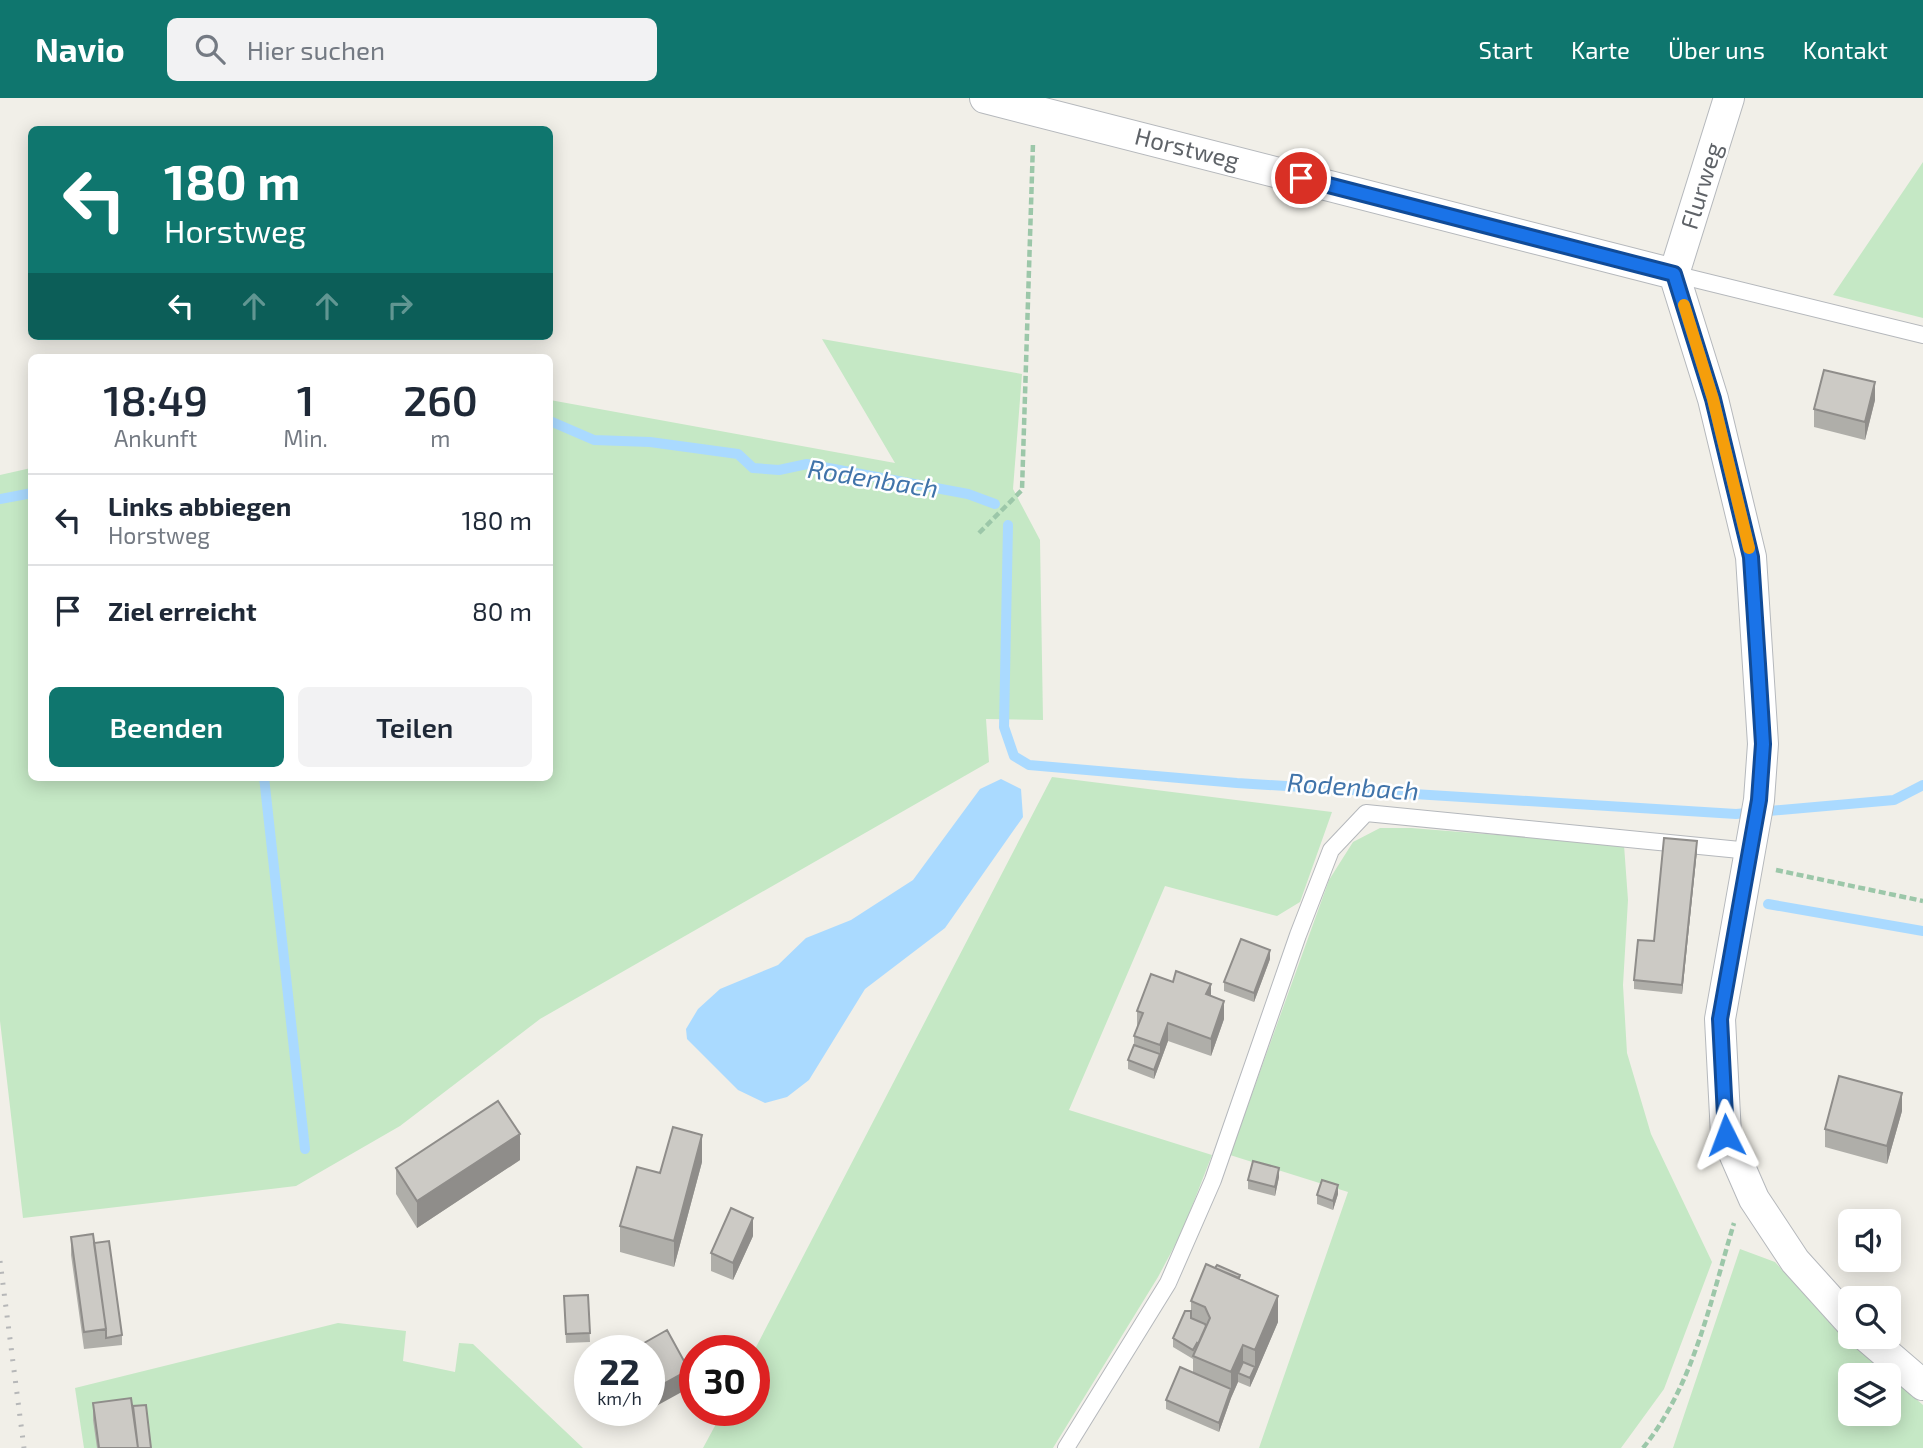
<!DOCTYPE html>
<html lang="de">
<head>
<meta charset="utf-8">
<style>
  :root { --surface:#fff; --page:#f2f2f3; --text:#1f2937; --muted:#747a83; --line:#e0e1e3; --accent:#0f766e }
  body { margin:0; font-family:"Exo 2",sans-serif; background:var(--page); color:var(--text); height:100vh; display:flex; flex-direction:column; font-size:26px; white-space:nowrap }
  * { box-sizing:border-box; margin:0 }
  p { font-size:23px; color:var(--muted) }
  .icon { flex:none; width:38px; height:38px; fill:none; stroke:currentColor; stroke-width:2; stroke-linecap:round; stroke-linejoin:round }
  .map { position:relative; flex:1; overflow:hidden }
  .sheet { position:absolute; left:28px; top:256px; width:525px; height:427px; display:flex; flex-direction:column; background:var(--surface); border-radius:10px; box-shadow:0 4px 18px #0003 }
  .sheet>* { flex:none }
  .hud { position:absolute; left:28px; top:28px; width:525px; height:214px; border-radius:10px; box-shadow:0 4px 18px #0003; background:#0f766e; color:#fff; overflow:hidden }
  .controls { position:absolute; left:1838px; top:1111px; display:grid; gap:14px }
  .controls a { display:grid; place-items:center; width:63px; height:63px; border-radius:10px; background:var(--surface); box-shadow:0 4px 18px #0003; font-size:35px }
  .speed { position:absolute; left:574px; top:1237px; display:flex; gap:14px; font-size:35px; font-weight:700; text-align:center }
  .speed>* { display:grid; place-content:center; width:91px; height:91px; border-radius:50%; background:var(--surface); box-shadow:0 4px 18px #0003; line-height:1 }
  .speed small { font-size:18px; font-weight:400 }
  .speed .limit { border:10px solid #d22; background:#fff; color:#111 }
  .pin { position:absolute; display:grid; place-items:center; width:60px; height:60px; color:#fff; margin:-30px; border:4px solid #fff; border-radius:50%; box-shadow:0 2px 7px #0007 }
  .me { position:absolute; width:77px; margin:-38px; rotate:357deg; stroke-linejoin:round; filter:drop-shadow(0 0 5px #0008) }
  .turn { display:flex; align-items:center; gap:24px; height:147px; padding:0 21px; font-size:32px }
  .turn .icon { width:91px; height:91px; stroke-width:2.5 }
  .turn b { display:block; font-size:49px; line-height:60px }
  .lanes { display:flex; align-items:center; height:66px; padding:0 21px; background:#0003; justify-content:center; gap:35px; direction:ltr }
  .lanes .off { opacity:.35 }
  .eta { display:flex; justify-content:space-evenly; align-items:center; height:119px; text-align:center }
  .eta b { font-size:42px; font-weight:600; line-height:49px }
  .cta { display:flex; gap:14px; margin-top:auto; padding:14px 21px }
  .cta a { flex:1; height:80px; border-radius:10px; background:var(--accent); color:#fff; font-size:28px; font-weight:600; line-height:80px; text-align:center }
  .cta a+a { background:var(--page); color:var(--text) }
  ul { padding:0; list-style:none }
  li { display:flex; align-items:center; gap:21px; height:91px; padding:0 21px; border-top:2px solid var(--line) }
  li div { flex:1 }
  li b { display:block; font-size:26px }
  li em { font-style:normal }
  header { display:flex; align-items:center; gap:42px; box-sizing:border-box; height:98px; padding:0 35px; background:var(--accent); color:#fff }
  header strong { font-size:33px }
  nav { display:flex; gap:38px; margin-inline-start:auto; font-size:24px }
  .search { width:490px; height:63px; background:var(--page); display:flex; align-items:center; gap:18px; box-sizing:border-box; padding:0 24px; border-radius:10px; color:var(--muted); font-size:26px }
  .map>svg:first-child { display:block }
  .green { fill:#c5e8c5; fill-rule:evenodd }
  .water { fill:#aadaff }
  .lines { fill:none; stroke-linecap:round; stroke-linejoin:round }
  .stream { stroke:#aadaff; stroke-width:10 }
  .service-casing { stroke:#b5b8bc; stroke-width:18 }
  .minor-casing { stroke:#b5b8bc; stroke-width:32 }
  .path { stroke:#9cc7a9; stroke-width:4.5; stroke-dasharray:7 3.5; stroke-linecap:butt }
  .service { stroke:#fff; stroke-width:16 }
  .minor { stroke:#fff; stroke-width:30 }
  .rail { stroke:#b6b7b8; stroke-width:5; stroke-dasharray:2 9; stroke-linecap:butt }
  .wall { fill:#afaea9 }
  .shaded-wall { fill:#8f8d8a }
  .building { fill:#cccac5; stroke:#8f8d8a; stroke-width:2 }
  .route-casing { stroke:#114b97; stroke-width:18 }
  .route { stroke:#1a73e8; stroke-width:12 }
  .slow { stroke:#f59e0b; stroke-width:12 }
  .labels { text-anchor:middle; stroke-width:5; stroke-linejoin:round; paint-order:stroke }
  .street-label { font-size:24px; fill:#5f6368; stroke:#fff }
  .water-label { font-size:26px; font-style:italic; fill:#4174aa; stroke:#fff }
</style>
</head>
<body>
<header>
<strong>Navio</strong>
<div class="search"><svg class="icon" aria-label="search" viewBox="0 0 24 24"><circle cx="10" cy="10" r="6"/><path d="M15 15l6 6"/></svg>Hier suchen</div>
<nav><a>Start</a><a>Karte</a><a>Über uns</a><a>Kontakt</a></nav>
</header>
<div class="map">
<svg width="1923" height="1350" viewBox="0 0 1923 1350">
  <rect width="100%" height="100%" fill="#f1efe8"/>
  <path class="green" d="M1923 64V220L1833 197Z
    M822 241 1022 276 1013 391 1040 442 1043 622 986 621 989 664 540 921 400 1028 296 1088 23 1120 0 923V377L31 370 32 679H550V302L895 365Z
    M1052 679 1332 714 1300 804 1277 818 1165 788 1069 1012 1212 1057 1182 1134 1158 1179 1053 1350H703L723 1313 754 1312V1253Z
    M1380 730H1411L1624 747 1628 802 1623 887 1627 955 1651 1036 1712 1164 1664 1291 1621 1350H1259L1348 1094 1230 1057 1329 782 1353 744Z
    M1740 1151 1775 1164 1837 1233 1923 1307V1350H1673ZM1850 1278H1888V1316H1850Z
    M338 1225 406 1233 403 1263 455 1274 459 1245 473 1246 583 1350H84L75 1290Z"/>
  <path class="water" d="M1001 681 1021 691 1023 719 945 830 865 891 809 982 787 999 765 1005 738 992 687 941 686 931 698 911 720 891 778 867 806 840 851 822 913 782 980 691Z"/>
  <g class="lines">
    <path class="stream" d="M550 323 594 342 650 344 738 356 753 370 779 372 807 366 968 396 995 406
      M0 401 32 395
      M1008 427 1004 629 1014 658 1029 667 1237 685 1736 716 1894 702 1923 687
      M264 679 305 1051
      M1768 806 1923 833"/>
    <g class="service-casing">
      <path id="service" d="M1674 176 1923 237
        M1066 1350 1168 1185 1213 1082 1298 837 1331 752 1366 715 1750 753"/>
    </g>
    <g class="minor-casing">
      <path id="minor" d="M985 0 1674 176
        M1674 176 1713 301 1751 459 1763 646 1759 702 1720 921 1726 1037 1754 1101 1795 1163 1850 1224
        M1674 176 1729 0
        M1867 1239 1923 1287"/>
    </g>
    <path class="path" d="M979 435 1022 392 1033 45
      M1776 772 1923 803
      M1643 1350C1694 1287 1711 1201 1734 1125"/>
    <use href="#service" class="service"/>
    <use href="#minor" class="minor"/>
    <path class="rail" d="M0 1163 24 1350"/>
  </g>
  <path class="wall" d="M1875 302 1865 342 1814 329V311Z
    M1697 752 1682 896 1634 891V882L1654 843Z
    M1270 861 1254 904 1224 893V884Z
    M1211 898 1224 921 1211 958 1168 943 1154 981 1128 971V962L1134 947V938L1137 931V913Z
    M1902 1013 1887 1066 1825 1049V1031Z
    M520 1062 417 1130 396 1096V1070Z
    M702 1064 674 1169 620 1154V1128L660 1075Z
    M1279 1079 1275 1098 1248 1091V1082Z
    M1338 1096 1333 1112 1317 1106V1097Z
    M753 1138 733 1182 711 1173V1155Z
    M71 1139 94 1145 122 1237V1247L84 1251 71 1157Z
    M1240 1181 1278 1224 1250 1289 1238 1284 1231 1300 1219 1334 1166 1311V1302L1193 1275V1261L1173 1249V1240L1191 1213V1203Z
    M588 1197 590 1244 566 1245 564 1198Z
    M93 1305 133 1308 151 1350H97L93 1322Z"/>
  <path class="shaded-wall" d="M1875 284V302L1865 342V324Z
    M1697 743V752L1682 896V887Z
    M1270 852V861L1254 904V895Z
    M1211 886V904L1206 896Z
    M1224 903V921L1211 958V941Z
    M1168 925V943L1154 981V972L1160 956V947Z
    M1902 995V1013L1887 1066V1048Z
    M520 1036V1062L417 1130V1103Z
    M702 1037V1064L674 1169V1143Z
    M1279 1070V1079L1275 1098V1089Z
    M1338 1087V1096L1333 1112V1103Z
    M753 1120V1138L733 1182V1165Z
    M1278 1198V1224L1255 1278V1252Z
    M1243 1247V1273L1238 1275V1284L1231 1300 1219 1334V1325L1231 1291V1274Z
    M1255 1269V1278L1250 1289V1280Z
    M689 1272V1290L649 1312V1294Z"/>
  <path class="building" d="M1824 272 1875 284 1865 324 1814 311Z
    M1664 740 1697 743 1682 887 1634 882 1638 842 1654 843Z
    M1241 841 1270 852 1254 895 1224 884Z
    M1176 873 1211 886 1206 896 1224 903 1211 941 1168 925 1160 947 1134 938 1143 915 1137 913 1151 876 1173 884Z
    M1134 947 1160 956 1154 972 1128 962Z
    M1839 978 1902 995 1887 1048 1825 1031Z
    M498 1003 520 1036 417 1103 396 1070Z
    M673 1029 702 1037 674 1143 620 1128 637 1069 660 1075Z
    M1253 1063 1279 1070 1275 1089 1248 1082Z
    M1322 1082 1338 1087 1333 1103 1317 1097Z
    M731 1110 753 1120 733 1165 711 1155Z
    M93 1136 106 1231 84 1234 71 1139Z
    M109 1143 122 1237 106 1240V1231L94 1145Z
    M1206 1166 1278 1198 1255 1252 1243 1247 1231 1274 1193 1258 1210 1220 1205 1209 1191 1203Z
    M1217 1167 1240 1177 1239 1180 1215 1170Z
    M588 1197 590 1235 566 1236 564 1198Z
    M1185 1213H1191V1220L1205 1226 1206 1228 1198 1246 1197 1245 1193 1252 1173 1240Z
    M667 1232 689 1272 649 1294V1253H630Z
    M1243 1264 1255 1269 1250 1280 1238 1275Z
    M1180 1269 1231 1291 1219 1325 1166 1302Z
    M131 1300 138 1350H99L93 1305Z
    M146 1307 151 1350H138L133 1308Z"/>
  <g class="lines">
    <g class="route-casing">
      <path id="route" d="M1301 80 1674 176 1713 301 1751 459 1758 566 1763 646 1759 702 1720 921 1726 1037"/>
    </g>
    <use href="#route" class="route"/>
    <path class="slow" d="M1684 207 1713 301 1749 450"/>
  </g>
  <g class="labels">
    <g class="street-label">
      <text transform="translate(1187 51) rotate(14)" y="8">Horstweg</text>
      <text transform="translate(1702 88) rotate(-73)" y="8">Flurweg</text>
    </g>
    <g class="water-label">
      <text transform="translate(873 381) rotate(9)" y="9">Rodenbach</text>
      <text transform="translate(1353 689) rotate(4)" y="9">Rodenbach</text>
    </g>
  </g>
</svg>
<div class="controls">
<a><svg class="icon" aria-label="sound" viewBox="0 0 24 24"><path d="M4 9h4l5-4v14l-5-4H4zM17 9q2 3 0 6"/></svg></a>
<a><svg class="icon" aria-label="search" viewBox="0 0 24 24"><circle cx="10" cy="10" r="6"/><path d="M15 15l6 6"/></svg></a>
<a><svg class="icon" aria-label="layers" viewBox="0 0 24 24"><path d="M12 4l9 5-9 5-9-5zM3 14l9 5 9-5"/></svg></a>
</div>
<div class="speed"><div>22<small>km/h</small></div><div class="limit">30</div></div>
<div class="pin" style="left:1301px;top:80px;background:#d93025"><svg class="icon" aria-label="arrive" viewBox="0 0 24 24"><path d="M6 21V4h12l-3 4 3 4H6"/></svg></div>
<svg class="me" style="left:1726px;top:1037px" viewBox="-20 -20 40 40"><path d="M0-17L14 15 0 8-14 15z" fill="#1a73e8" stroke="#fff" stroke-width="4"/></svg>
<div class="hud">
<div class="turn"><svg class="icon" aria-label="left" viewBox="0 0 24 24"><path d="M17 20v-9H6M10 6l-5 5 5 5"/></svg><div><b>180 m</b>Horstweg</div></div>
<div class="lanes"><svg class="icon" aria-label="left" viewBox="0 0 24 24"><path d="M17 20v-9H6M10 6l-5 5 5 5"/></svg><svg class="icon off" aria-label="ahead" viewBox="0 0 24 24"><path d="M12 20V5M6 11l6-6 6 6"/></svg><svg class="icon off" aria-label="ahead" viewBox="0 0 24 24"><path d="M12 20V5M6 11l6-6 6 6"/></svg><svg class="icon off" aria-label="right" viewBox="0 0 24 24"><path d="M7 20v-9h11M14 6l5 5-5 5"/></svg></div>
</div>
<section class="sheet">
<div class="eta">
<div><b>18:49</b><p>Ankunft</p></div>
<div><b>1</b><p>Min.</p></div>
<div><b>260</b><p>m</p></div>
</div>
<ul>
<li><svg class="icon" aria-label="left" viewBox="0 0 24 24"><path d="M17 20v-9H6M10 6l-5 5 5 5"/></svg><div><b>Links abbiegen</b><p>Horstweg</p></div><em>180 m</em></li>
<li><svg class="icon" aria-label="arrive" viewBox="0 0 24 24"><path d="M6 21V4h12l-3 4 3 4H6"/></svg><div><b>Ziel erreicht</b></div><em>80 m</em></li>
</ul>
<div class="cta"><a>Beenden</a><a>Teilen</a></div>
</section>
</div>
</body>
</html>
